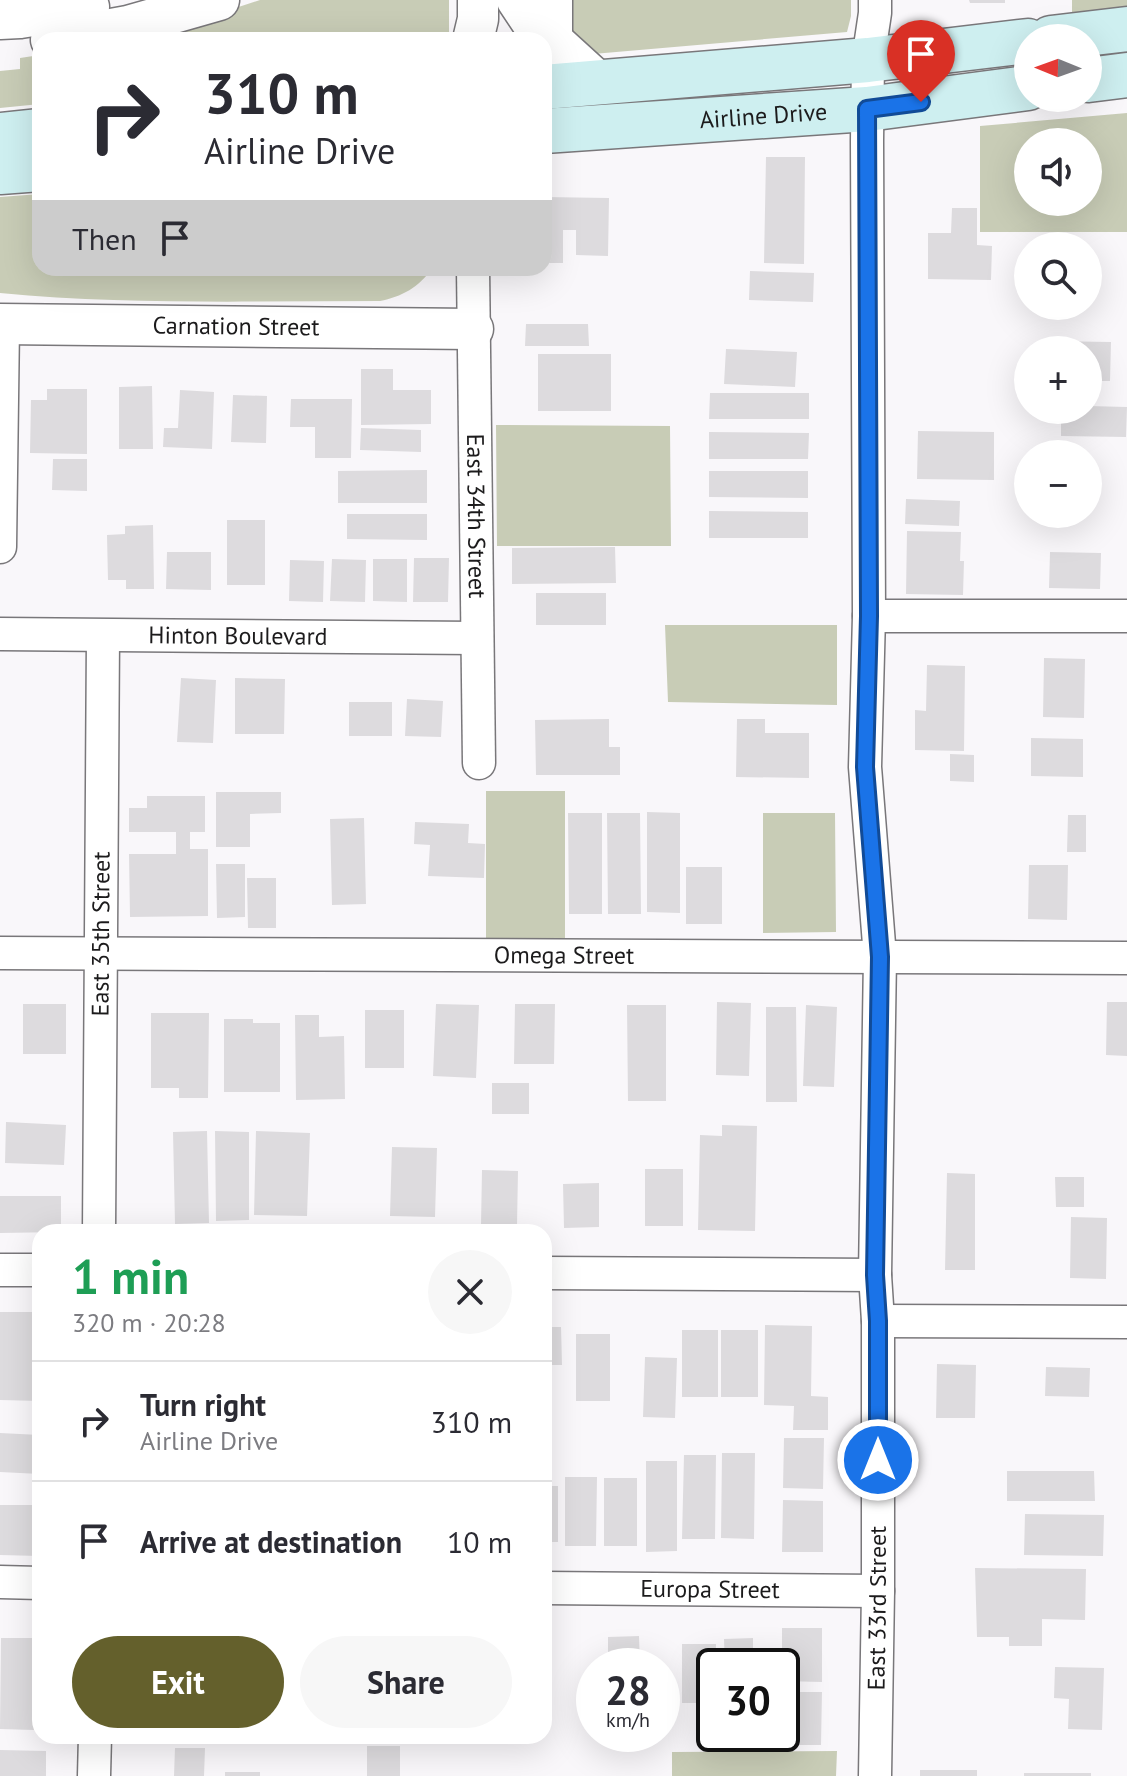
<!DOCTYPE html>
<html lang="en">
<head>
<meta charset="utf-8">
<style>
  :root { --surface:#fff; --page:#f7f7f7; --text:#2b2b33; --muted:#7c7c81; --line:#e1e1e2; --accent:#64602c }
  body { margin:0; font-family:"PT Sans",sans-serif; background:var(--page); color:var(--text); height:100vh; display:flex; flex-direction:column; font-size:30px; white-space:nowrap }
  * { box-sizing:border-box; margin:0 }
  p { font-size:26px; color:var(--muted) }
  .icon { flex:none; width:44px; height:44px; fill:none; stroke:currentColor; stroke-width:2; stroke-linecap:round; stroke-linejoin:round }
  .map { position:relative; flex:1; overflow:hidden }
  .side { position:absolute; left:32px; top:1224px; width:520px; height:520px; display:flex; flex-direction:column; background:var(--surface); border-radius:24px; box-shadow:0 8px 32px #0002 }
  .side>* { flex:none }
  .top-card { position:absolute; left:32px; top:32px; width:520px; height:244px; border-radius:24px; box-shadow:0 8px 32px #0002; background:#fff; color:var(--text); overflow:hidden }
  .needle { width:52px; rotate:271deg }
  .buttons { position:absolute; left:1014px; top:24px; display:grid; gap:16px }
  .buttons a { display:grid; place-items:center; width:88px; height:88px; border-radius:50%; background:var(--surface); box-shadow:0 8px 32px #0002; font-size:40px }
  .speed { position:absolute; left:576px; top:1648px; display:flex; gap:16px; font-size:40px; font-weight:700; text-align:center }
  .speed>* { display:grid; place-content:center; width:104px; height:104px; border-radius:50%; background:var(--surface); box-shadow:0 8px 32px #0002; line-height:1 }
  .speed small { font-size:20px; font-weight:400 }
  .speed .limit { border:4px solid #111; border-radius:12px; background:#fff; color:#111 }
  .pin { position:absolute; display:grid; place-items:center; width:68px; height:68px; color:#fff; margin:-82px -34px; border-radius:50% 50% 50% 0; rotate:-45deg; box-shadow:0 0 8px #0007 }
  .pin .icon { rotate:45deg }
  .me { position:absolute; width:88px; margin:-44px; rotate:0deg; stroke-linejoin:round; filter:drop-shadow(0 0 6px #0008) }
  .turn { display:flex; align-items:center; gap:28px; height:168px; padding:0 40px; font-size:36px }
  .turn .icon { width:104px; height:104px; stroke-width:2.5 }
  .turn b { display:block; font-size:56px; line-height:68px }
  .then { display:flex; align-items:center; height:76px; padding:0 40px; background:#0003; gap:16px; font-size:30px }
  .round { display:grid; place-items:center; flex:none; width:84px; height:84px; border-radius:42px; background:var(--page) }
  .headline { display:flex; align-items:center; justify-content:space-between; height:136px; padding:0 40px }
  h1 { font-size:48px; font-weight:800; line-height:60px; color:#1e9e55 }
  .action { display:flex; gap:16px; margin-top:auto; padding:16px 40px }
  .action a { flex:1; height:92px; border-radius:48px; background:var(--accent); color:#fff; font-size:32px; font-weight:800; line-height:92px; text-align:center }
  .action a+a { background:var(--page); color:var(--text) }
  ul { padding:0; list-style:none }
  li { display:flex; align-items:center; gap:24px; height:120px; padding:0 40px; border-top:2px solid var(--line) }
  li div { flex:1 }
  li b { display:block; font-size:30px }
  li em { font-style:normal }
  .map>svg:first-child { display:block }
  .green { fill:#c8ccb6; fill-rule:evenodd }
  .building { fill:#dddbde }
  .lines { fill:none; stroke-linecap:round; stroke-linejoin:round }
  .minor-casing { stroke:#79777a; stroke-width:35 }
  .tertiary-casing { stroke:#79777a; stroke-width:43 }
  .secondary-casing { stroke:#79777a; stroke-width:47 }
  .minor { stroke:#fff; stroke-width:32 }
  .tertiary { stroke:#fff; stroke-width:40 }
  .secondary { stroke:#ceeff0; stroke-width:44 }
  .route-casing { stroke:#114b97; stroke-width:20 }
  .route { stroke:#1a73e8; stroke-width:14 }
  .labels { text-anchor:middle; stroke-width:7; stroke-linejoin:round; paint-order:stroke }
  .street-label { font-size:24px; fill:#1c1b1c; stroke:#fff }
</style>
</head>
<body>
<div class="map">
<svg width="1127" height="1776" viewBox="0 0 1127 1776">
  <rect width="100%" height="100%" fill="#f9f7fa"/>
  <path class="green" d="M260 0H449V33L451 40H124L187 24Z
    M566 0H851V16L847 32 593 54 571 33Z
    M1072 0H1127V9L1072 14Z
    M40 55V104L0 108V71L20 69V58Z
    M1127 113V232H980V126ZM1088 142V202H1028V142Z
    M40 194V268H432C420 287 401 297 380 301 253 301 126 305 0 293V197Z
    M496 425 670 426 671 546H497Z
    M665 625H837V705L668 702Z
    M486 791H565V938L486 939Z
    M763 813H835L836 932 763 933Z
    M837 1751 836 1776H672V1752Z"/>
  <path class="building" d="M969 0H1005V3H970Z
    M766 157H805L804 264 764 263Z
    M544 197 609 198 608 256 576 255V230H563V263H544Z
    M952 208H977V245L992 246 991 280 928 279V233H951Z
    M750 271 814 273 813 302 749 300Z
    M526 324H588L589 346H525Z
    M1048 341 1111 342 1110 381H1088V350H1048Z
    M726 349 797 352 795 387 724 384Z
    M538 354H611V411H538Z
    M361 369H393V390H431V424L361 425Z
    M152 386 153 449H119V387Z
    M47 389H87V454L30 453 31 400H47Z
    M180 390 214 392 212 449 163 447 164 428H178Z
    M710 393H809V419H709Z
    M233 395 267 396 266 443 231 442Z
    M291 399H352L351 458H315V427H290Z
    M1088 406 1127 407 1126 437 1061 436V410H1088Z
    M361 428 421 430V452L360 450Z
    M918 431 994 432V480L917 479Z
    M709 432 809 433 808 459H709Z
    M53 459H87V491L52 490Z
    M427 470V503H338V471Z
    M709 471H808V498L709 497Z
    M906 499 960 501 959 526 905 524Z
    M709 511 808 512V538H709Z
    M347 514H427V540L347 539Z
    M227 520H265V585H227Z
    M153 525 154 589H126V580H108L107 535 125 534V526Z
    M907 531 961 532 960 561H964L963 595 906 594Z
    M615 547 616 583 512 584V548Z
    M167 552H211V590L166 589Z
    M1050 552 1101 553 1100 589 1049 588Z
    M414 558H449L448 602H413Z
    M332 559 366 560 365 602 330 601Z
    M373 559H407V602L373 601Z
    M290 560 324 561 323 602 289 601Z
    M536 593H606V625H536Z
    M1044 658 1085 659 1084 718 1043 717Z
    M927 665 965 666 964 751 915 750V710L926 711Z
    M181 678 216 680 213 743 177 742Z
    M235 678 285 679 284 734H235Z
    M407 699 443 701 441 737 405 736Z
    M349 702H392V736H349Z
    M609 719V747H620V775H536L535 720Z
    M737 719H765V733H809V778L736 777Z
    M1031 738 1083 739V777L1031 776Z
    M950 754 974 755V782L950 781Z
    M216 792H281V813L250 814V847H216Z
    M147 796H205V832H190V849H208V916L130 917 129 854H176V832H129V808H147Z
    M647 812 680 813V913L647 912Z
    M568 813H602V914H569Z
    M607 813H640L641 914H608Z
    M1068 815H1086V852H1067Z
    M364 818 366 904 332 905 330 819Z
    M415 822 469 824 468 843 485 844 484 878 428 876 430 845 414 844Z
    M216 864H245V917L217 918Z
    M1029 865H1068L1067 920 1028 919Z
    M686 867H722V924H686Z
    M247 878H276V928H248Z
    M717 1002 751 1003 749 1076 716 1075Z
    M1107 1002H1127V1056L1106 1055Z
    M23 1004H66V1054H23Z
    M436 1004 479 1005 476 1078 433 1076Z
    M515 1004H555L554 1064H514Z
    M627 1005H666V1101H628Z
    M806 1005 837 1007 834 1087 803 1086Z
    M766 1007H796L797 1102H766Z
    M365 1010H404V1068H365Z
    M151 1013H209L208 1098H179V1088H151Z
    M295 1015H319V1037L344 1036 345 1099 296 1100Z
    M224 1019H253V1023H280V1092H224Z
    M492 1083H529V1114H492Z
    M6 1122 66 1125 64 1165 5 1163Z
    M722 1125 757 1126 755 1231 698 1230 700 1135 722 1136Z
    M207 1131 209 1223 175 1224 173 1132Z
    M215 1131 249 1132V1220L216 1221Z
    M256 1131 310 1133 307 1216 254 1215Z
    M392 1147 437 1148 435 1217 390 1216Z
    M645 1169H683V1226H645Z
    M482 1170 518 1171 517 1225H481Z
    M947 1173 975 1174V1270H945Z
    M1055 1177H1084V1207H1056Z
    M599 1183V1227L564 1228 563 1184Z
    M0 1196H61V1232L0 1233Z
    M1071 1217 1107 1218 1106 1279 1070 1278Z
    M0 1312H40V1401L0 1400Z
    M765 1325 812 1326 811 1396 828 1397V1430H793L794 1406 764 1405Z
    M544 1327H561L562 1365H544Z
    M682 1330H718V1397H682Z
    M721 1330H758V1397H721Z
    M576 1334H610V1401H576Z
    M645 1357 677 1358 675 1418 643 1417Z
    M937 1364 976 1365 975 1418H936Z
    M1046 1367 1090 1368 1089 1397 1045 1396Z
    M0 1433 40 1435V1474L0 1472Z
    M784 1438H824L823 1489 783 1488Z
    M722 1453H755L754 1539 721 1538Z
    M684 1455H716L715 1539H682Z
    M646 1461H677V1551L646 1552Z
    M1007 1471H1094L1095 1501H1007Z
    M565 1477H597L596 1546H565Z
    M604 1478H637V1546H604Z
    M544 1486H558V1542H544Z
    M783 1500 823 1501V1552H782Z
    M0 1505H40V1556L0 1555Z
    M1025 1514 1104 1515 1103 1556 1024 1555Z
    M975 1568 1086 1569 1085 1620 1042 1619V1646H1009V1637H977Z
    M782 1628H822V1682L782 1681Z
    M639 1636 640 1666H608V1637Z
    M1 1638H34V1730L0 1729Z
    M753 1638V1666H725L724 1639Z
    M682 1644H716L714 1703H682Z
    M1055 1667 1104 1668 1102 1730 1068 1729 1069 1699 1054 1698Z
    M782 1692H822L821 1745H778V1734H782Z
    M136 1736H193V1739L136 1740Z
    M367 1746H400V1776H367Z
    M175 1748H205L204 1776H174Z
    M0 1750 46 1751V1776H0Z
    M920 1770H977V1776H920Z
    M225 1772H260V1776H225Z
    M1024 1773H1091V1776H1024Z"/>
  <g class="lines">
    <g class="minor-casing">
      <g id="minor">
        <path d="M556 0V42"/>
        <path id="s1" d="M473 268 479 763"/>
        <path d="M0 547 3 325"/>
        <path d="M869 616H1127"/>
        <path id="s2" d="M0 634 477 638"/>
        <path id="s3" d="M0 953 1127 958"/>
        <path id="s4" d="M99 1232 103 636"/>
        <path d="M0 1270H40"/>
        <path d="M544 1273 875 1275"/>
        <path d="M878 1321 1127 1322"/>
        <path d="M0 1582 40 1583"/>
        <path id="s5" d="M544 1588 878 1591"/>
        <path d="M94 1776 95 1736"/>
        <path id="s6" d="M875 1776 878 1591V1321L875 1275 880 957 865 767 869 616 867 141 868 60 875 13V0"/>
      </g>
    </g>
    <g class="tertiary-casing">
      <g id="tertiary">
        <path d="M517 0 531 21 598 82"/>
        <path d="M0 19 20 18 89 7"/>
        <path d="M51 40 128 26 219 0"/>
        <path d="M473 40 478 19V0"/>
        <path id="s7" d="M0 324 473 329"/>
      </g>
    </g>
    <g class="secondary-casing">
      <g id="secondary">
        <path d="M1051 38 1127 29"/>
        <path d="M1088 80 1127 75"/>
        <path d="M544 87 868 60 1028 41"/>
        <path id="s8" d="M544 131 867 109 1028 88"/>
        <path d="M0 135 40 131"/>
        <path d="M0 172 40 169"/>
      </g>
    </g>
    <use href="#minor" class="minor"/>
    <use href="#tertiary" class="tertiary"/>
    <use href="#secondary" class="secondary"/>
  </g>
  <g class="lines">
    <g class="route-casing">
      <path id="route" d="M878 1460V1321L875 1275 880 957 865 767 869 616 867 109 921 102"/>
    </g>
    <use href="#route" class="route"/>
  </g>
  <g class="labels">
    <g class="street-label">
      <text dy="8" stroke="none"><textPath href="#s8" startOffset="220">Airline Drive</textPath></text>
      <text dy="8" stroke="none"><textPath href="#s7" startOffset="236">Carnation Street</textPath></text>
      <text dy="8" stroke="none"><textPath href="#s1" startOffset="248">East 34th Street</textPath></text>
      <text dy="8" stroke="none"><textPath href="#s2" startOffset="238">Hinton Boulevard</textPath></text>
      <text dy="8" stroke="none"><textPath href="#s4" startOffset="298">East 35th Street</textPath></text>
      <text dy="8" stroke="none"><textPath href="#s3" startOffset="564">Omega Street</textPath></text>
      <text dy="8" stroke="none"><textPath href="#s5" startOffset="166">Europa Street</textPath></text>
      <text dy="8" stroke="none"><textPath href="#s6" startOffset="168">East 33rd Street</textPath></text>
    </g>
  </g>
</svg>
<div class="buttons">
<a><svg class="needle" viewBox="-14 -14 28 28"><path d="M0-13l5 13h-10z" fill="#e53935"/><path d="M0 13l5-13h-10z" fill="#7c7c81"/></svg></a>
<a><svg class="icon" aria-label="sound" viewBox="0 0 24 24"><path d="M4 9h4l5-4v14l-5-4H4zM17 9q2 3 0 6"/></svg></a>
<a><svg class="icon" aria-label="search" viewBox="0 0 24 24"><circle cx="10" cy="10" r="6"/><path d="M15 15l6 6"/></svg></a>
<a>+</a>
<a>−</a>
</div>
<div class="speed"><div>28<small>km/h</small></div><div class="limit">30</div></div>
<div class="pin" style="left:921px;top:102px;background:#d93025"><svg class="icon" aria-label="arrive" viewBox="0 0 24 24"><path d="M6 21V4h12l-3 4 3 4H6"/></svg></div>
<svg class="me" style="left:878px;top:1460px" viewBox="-20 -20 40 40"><circle r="17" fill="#1a73e8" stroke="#fff" stroke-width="3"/><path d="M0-11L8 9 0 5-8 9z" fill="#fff"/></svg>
<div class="top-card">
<div class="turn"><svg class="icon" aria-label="right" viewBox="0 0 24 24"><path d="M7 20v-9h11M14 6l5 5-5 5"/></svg><div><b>310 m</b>Airline Drive</div></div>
<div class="then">Then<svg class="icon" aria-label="arrive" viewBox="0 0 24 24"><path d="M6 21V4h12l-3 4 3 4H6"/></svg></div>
</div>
<section class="side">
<div class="headline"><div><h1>1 min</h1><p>320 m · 20:28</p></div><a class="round"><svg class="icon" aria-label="close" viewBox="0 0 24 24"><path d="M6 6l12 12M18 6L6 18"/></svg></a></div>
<ul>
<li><svg class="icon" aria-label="right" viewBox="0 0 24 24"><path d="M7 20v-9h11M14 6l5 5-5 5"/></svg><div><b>Turn right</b><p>Airline Drive</p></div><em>310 m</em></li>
<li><svg class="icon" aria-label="arrive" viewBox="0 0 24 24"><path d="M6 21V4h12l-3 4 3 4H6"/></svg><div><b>Arrive at destination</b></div><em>10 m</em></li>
</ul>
<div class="action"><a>Exit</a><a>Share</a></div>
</section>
</div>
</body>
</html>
